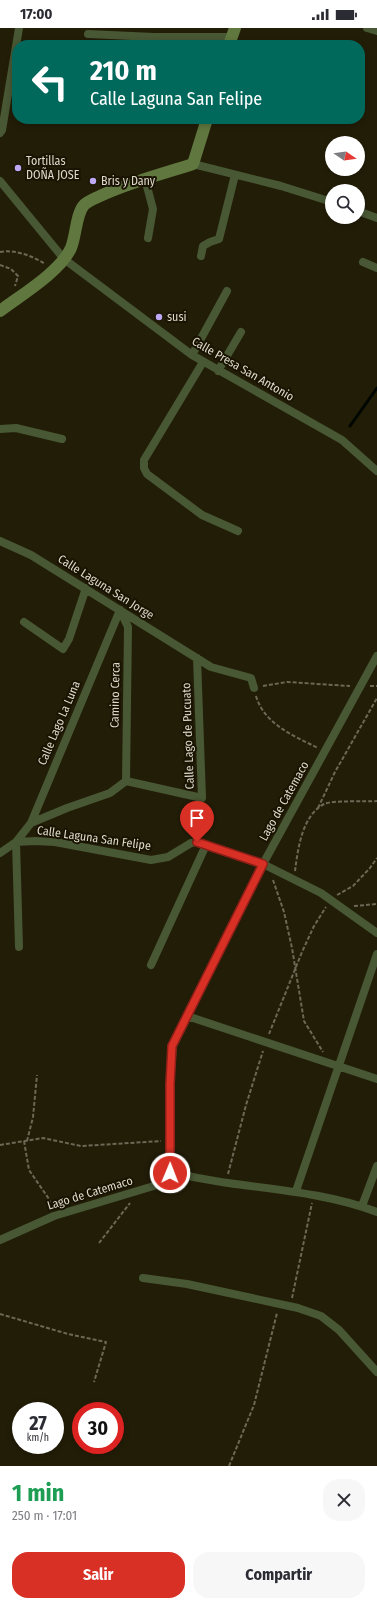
<!DOCTYPE html>
<html lang="es">
<head>
<meta charset="utf-8">
<style>
  :root { --surface:#fff; --page:#f7f7f7; --text:#2b2b33; --muted:#7c7c81; --accent:#d93025 }
  body { margin:0; font-family:"Fira Sans Condensed",sans-serif; background:var(--page); color:var(--text); height:100vh; display:flex; flex-direction:column; font-size:15px; white-space:nowrap }
  * { box-sizing:border-box; margin:0 }
  p { font-size:13px; color:var(--muted) }
  .icon { flex:none; width:22px; height:22px; fill:none; stroke:currentColor; stroke-width:2; stroke-linecap:round; stroke-linejoin:round }
  .map { position:relative; height:1438px; overflow:hidden }
  .details { display:flex; flex-direction:column; background:var(--surface); flex:1 }
  .details>* { flex:none }
  .banner { position:absolute; left:12px; top:12px; width:353px; height:84px; border-radius:16px; box-shadow:0 2px 6px #0003; background:#00695c; color:#fff; overflow:hidden }
  .needle { width:26px; rotate:103deg }
  .fabs { position:absolute; left:325px; top:108px; display:grid; gap:8px }
  .fabs a { display:grid; place-items:center; width:40px; height:40px; border-radius:50%; background:var(--surface); box-shadow:0 2px 6px #0003; font-size:20px }
  .speed { position:absolute; left:12px; top:1374px; display:flex; gap:8px; font-size:20px; font-weight:700; text-align:center }
  .speed>* { display:grid; place-content:center; width:52px; height:52px; border-radius:50%; background:var(--surface); box-shadow:0 2px 6px #0003; line-height:1 }
  .speed small { font-size:10px; font-weight:400 }
  .speed .limit { border:6px solid #d22; background:#fff; color:#111 }
  .pin { position:absolute; display:grid; place-items:center; width:34px; height:34px; color:#fff; margin:-41px -17px; border-radius:50% 50% 50% 0; rotate:-45deg; box-shadow:0 0 4px #0007 }
  .pin .icon { rotate:45deg }
  .me { position:absolute; width:44px; margin:-22px; rotate:1deg; stroke-linejoin:round; filter:drop-shadow(0 0 3px #0008) }
  .turn { display:flex; align-items:center; gap:14px; height:84px; padding:0 12px; font-size:18px }
  .turn .icon { width:52px; height:52px; stroke-width:2.5 }
  .turn b { display:block; font-size:28px; line-height:34px }
  .round { display:grid; place-items:center; flex:none; width:42px; height:42px; border-radius:16px; background:var(--page) }
  .overview { display:flex; align-items:center; justify-content:space-between; height:68px; padding:0 12px }
  h1 { font-size:24px; font-weight:700; line-height:30px; color:#1e9e55 }
  .action { display:flex; gap:8px; margin-top:auto; padding:8px 12px }
  .action a { flex:1; height:46px; border-radius:16px; background:var(--accent); color:#fff; font-size:16px; font-weight:700; line-height:46px; text-align:center }
  .action a+a { background:var(--page); color:var(--text) }
  .status { display:flex; justify-content:space-between; align-items:center; height:28px; padding:0 20px; background:var(--surface); direction:ltr }
  .status svg { height:11px; fill:currentColor }
  .map>svg:first-child { display:block }
  .lines { fill:none; stroke-linecap:round; stroke-linejoin:round }
  .stream { stroke:#000602; stroke-width:3 }
  .path { stroke:#6c6855; stroke-width:2; stroke-dasharray:4 2; stroke-linecap:butt }
  .street { stroke:#485734; stroke-width:8 }
  .secondary { stroke:#60783f; stroke-width:12 }
  .route-casing { stroke:#8d1f18; stroke-width:10 }
  .route { stroke:#d93025; stroke-width:7 }
  .poi-dot { fill:#bda9f5; stroke:#191301; stroke-width:1.5 }
  .labels { text-anchor:middle; stroke-width:4; stroke-linejoin:round; paint-order:stroke }
  .poi-label { font-size:12px; fill:#dddacc; stroke:#191301; text-anchor:start }
  .street-label { font-size:12px; fill:#dddacc; stroke:#191301 }
</style>
</head>
<body>
<div class="status"><b>17:00</b><svg viewBox="0 0 49 12"><path d="M0 12V9h3v3zM5 12V6h3v6zM10 12V3h3v9zM15 12V0h3v12zM26 1h20v11H26zM47 4h2v5h-2z"/></svg></div>
<div class="map">
<svg width="377" height="1438" viewBox="0 0 377 1438">
  <rect width="100%" height="100%" fill="#221d07"/>
  <g class="lines">
    <path class="stream" d="M350 398 377 360"/>
    <path class="path" d="M0 224C14 221 33 228 45 236
      M0 237 11 241 18 248 15 258
      M263 658 287 654 350 658
      M370 658H377
      M256 668C264 696 294 708 318 720
      M318 780 335 744 377 670
      M295 843C298 820 302 788 324 776 332 772 366 774 377 773
      M273 852 284 884 292 920 304 993 323 1024
      M337 867 353 858 370 840 377 830
      M354 878 377 876
      M269 1006 302 924 314 898 326 879
      M24 1113 29 1142 49 1171 51 1179
      M27 1113 33 1089 37 1047
      M0 1117 43 1110 81 1118 161 1113
      M228 1146 246 1077 263 1023
      M99 1215 130 1175
      M292 1270 312 1175
      M0 1286 68 1306 106 1314 94 1354
      M229 1438 254 1377 277 1285"/>
    <path class="street" d="M367 0 377 3
      M88 6 154 9H232
      M0 105 2 102 19 0
      M193 136 281 158 332 174
      M145 151 153 181 148 210
      M0 153 64 231 192 327 342 412 377 443
      M358 183 377 190
      M201 228 203 218 210 214 219 211 235 147
      M363 234 377 240
      M192 327 227 263
      M203 334 144 432V440L147 446 202 487 238 503
      M218 343 241 304
      M0 401 16 400 62 411
      M0 513 31 527 211 639 251 650 254 660
      M120 582 128 599 126 753
      M24 594 63 621 69 611 86 560
      M31 795 67 780 110 765 126 753 202 770 197 630
      M0 825 16 814 35 813 55 814 151 832 168 829 191 815 197 814 263 836 321 865 377 905
      M19 919 16 814 31 795 120 582
      M151 937 206 817
      M187 988 377 1051
      M170 1145C189 1148 208 1152 228 1155 278 1162 330 1166 377 1184
      M296 1163 377 926
      M362 1178 377 1138
      M0 1212 54 1188 157 1157 170 1145V1056L173 1018 263 836 377 628
      M143 1250 187 1256 298 1280 321 1288 339 1302 377 1344"/>
    <path class="secondary" d="M229 17 235 0
      M0 283C21 267 60 244 71 220 76 208 76 186 84 177 88 173 96 170 100 168 130 154 162 146 193 136L207 91"/>
  </g>
  <g class="lines">
    <g class="route-casing">
      <path id="route" d="M170 1145V1056L172 1018 263 836 197 814"/>
    </g>
    <use href="#route" class="route"/>
  </g>
  <g class="poi-dot">
    <circle cx="18" cy="140" r="4"/>
    <circle cx="93" cy="153" r="4"/>
    <circle cx="159" cy="289" r="4"/>
  </g>
  <g class="labels">
    <g class="poi-label">
      <text x="26" y="137">Tortillas<tspan x="26" dy="14">DOÑA JOSE</tspan></text>
      <text x="101" y="157">Bris y Dany</text>
      <text x="167" y="293">susi</text>
    </g>
    <g class="street-label">
      <text transform="translate(243 341) rotate(30)" y="4">Calle Presa San Antonio</text>
      <text transform="translate(106 559) rotate(32)" y="4">Calle Laguna San Jorge</text>
      <text transform="translate(115 667) rotate(-89)" y="4">Camino Cerca</text>
      <text transform="translate(59 695) rotate(-67)" y="4">Calle Lago La Luna</text>
      <text transform="translate(188 708) rotate(-92)" y="4">Calle Lago de Pucuato</text>
      <text transform="translate(284 773) rotate(-61)" y="4">Lago de Catemaco</text>
      <text transform="translate(94 810) rotate(8)" y="4">Calle Laguna San Felipe</text>
      <text transform="translate(90 1165) rotate(-17)" y="4">Lago de Catemaco</text>
    </g>
  </g>
</svg>
<div class="fabs">
<a><svg class="needle" viewBox="-14 -14 28 28"><path d="M0-13l5 13h-10z" fill="#e53935"/><path d="M0 13l5-13h-10z" fill="#7c7c81"/></svg></a>
<a><svg class="icon" aria-label="search" viewBox="0 0 24 24"><circle cx="10" cy="10" r="6"/><path d="M15 15l6 6"/></svg></a>
</div>
<div class="speed"><div>27<small>km/h</small></div><div class="limit">30</div></div>
<div class="pin" style="left:197px;top:814px;background:#d93025"><svg class="icon" aria-label="arrive" viewBox="0 0 24 24"><path d="M6 21V4h12l-3 4 3 4H6"/></svg></div>
<svg class="me" style="left:170px;top:1145px" viewBox="-20 -20 40 40"><circle r="17" fill="#d93025" stroke="#fff" stroke-width="3"/><path d="M0-11L8 9 0 5-8 9z" fill="#fff"/></svg>
<div class="banner">
<div class="turn"><svg class="icon" aria-label="left" viewBox="0 0 24 24"><path d="M17 20v-9H6M10 6l-5 5 5 5"/></svg><div><b>210 m</b>Calle Laguna San Felipe</div></div>
</div>
</div>
<section class="details">
<div class="overview"><div><h1>1 min</h1><p>250 m · 17:01</p></div><a class="round"><svg class="icon" aria-label="close" viewBox="0 0 24 24"><path d="M6 6l12 12M18 6L6 18"/></svg></a></div>
<div class="action"><a>Salir</a><a>Compartir</a></div>
</section>
</body>
</html>
